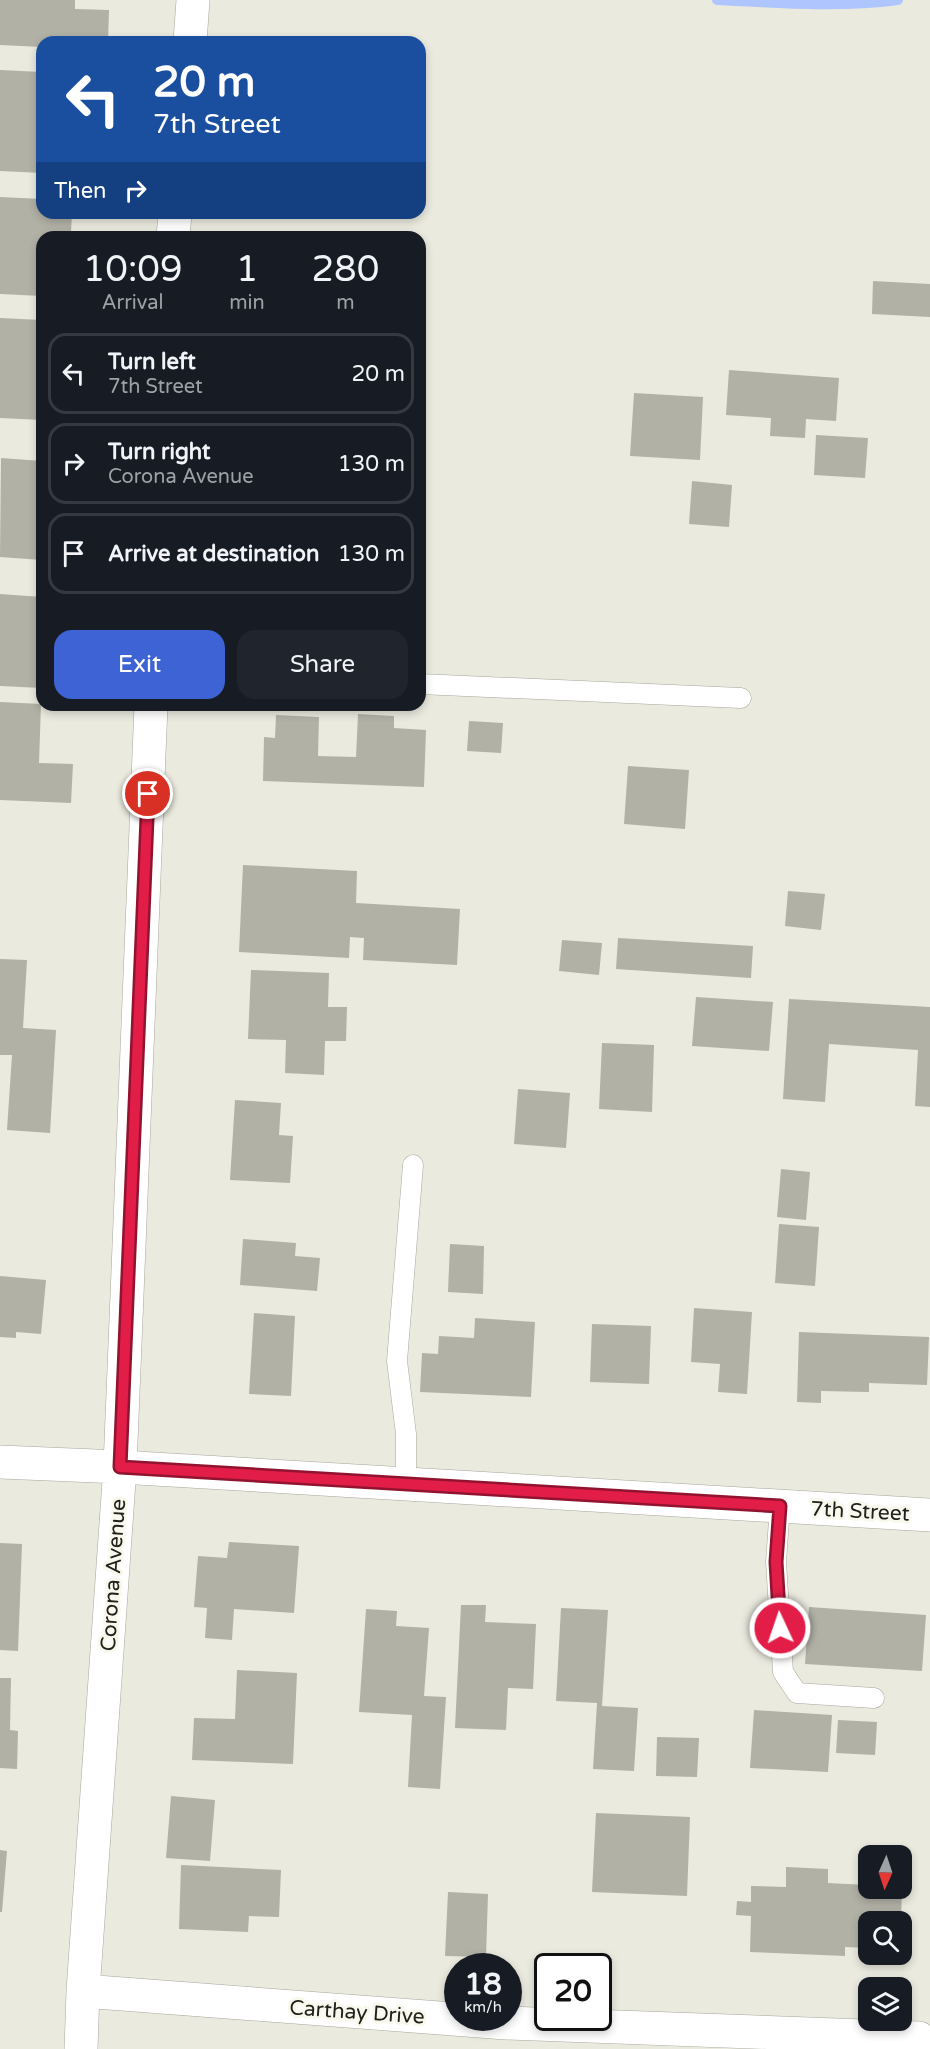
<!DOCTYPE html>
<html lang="en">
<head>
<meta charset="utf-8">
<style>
  :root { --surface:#171b24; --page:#20242c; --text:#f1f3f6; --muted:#9ea1a6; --line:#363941; --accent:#3e63d4 }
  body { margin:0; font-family:"Varela Round",sans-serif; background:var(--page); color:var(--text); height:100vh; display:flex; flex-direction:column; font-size:22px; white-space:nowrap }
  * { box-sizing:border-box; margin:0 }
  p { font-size:20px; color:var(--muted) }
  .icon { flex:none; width:33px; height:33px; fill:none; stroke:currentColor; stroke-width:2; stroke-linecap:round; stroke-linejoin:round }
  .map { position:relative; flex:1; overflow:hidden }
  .side { position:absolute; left:36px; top:231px; width:390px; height:480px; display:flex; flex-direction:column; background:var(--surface); border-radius:18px; box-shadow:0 3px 9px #0003 }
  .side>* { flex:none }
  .guide { position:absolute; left:36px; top:36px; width:390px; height:183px; border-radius:18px; box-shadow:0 3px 9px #0003; background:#1a4fa0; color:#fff; overflow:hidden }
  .needle { width:39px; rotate:183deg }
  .tools { position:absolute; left:858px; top:1845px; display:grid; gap:12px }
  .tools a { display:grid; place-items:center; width:54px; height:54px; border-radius:12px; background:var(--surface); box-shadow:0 3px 9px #0003; font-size:30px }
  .speed { position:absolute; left:444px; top:1953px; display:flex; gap:12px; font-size:30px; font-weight:700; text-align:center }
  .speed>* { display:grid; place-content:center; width:78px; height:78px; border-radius:50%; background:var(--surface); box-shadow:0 3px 9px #0003; line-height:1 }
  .speed small { font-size:15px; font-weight:400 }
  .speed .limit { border:3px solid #111; border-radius:9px; background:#fff; color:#111 }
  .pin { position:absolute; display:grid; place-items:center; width:51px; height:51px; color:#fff; margin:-26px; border:3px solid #fff; border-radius:50%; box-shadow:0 2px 6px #0007 }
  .me { position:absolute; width:66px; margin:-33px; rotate:357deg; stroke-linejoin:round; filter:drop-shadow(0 0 4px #0008) }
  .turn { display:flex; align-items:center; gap:21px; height:126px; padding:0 18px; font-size:27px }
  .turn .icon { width:78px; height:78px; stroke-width:2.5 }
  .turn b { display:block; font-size:42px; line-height:51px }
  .then { display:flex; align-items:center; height:57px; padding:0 18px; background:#0003; gap:12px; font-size:22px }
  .eta { display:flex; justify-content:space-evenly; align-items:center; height:102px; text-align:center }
  .eta b { font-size:36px; font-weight:600; line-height:42px }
  .button { display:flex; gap:12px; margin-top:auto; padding:12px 18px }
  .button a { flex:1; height:69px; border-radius:18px; background:var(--accent); color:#fff; font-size:24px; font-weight:600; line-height:69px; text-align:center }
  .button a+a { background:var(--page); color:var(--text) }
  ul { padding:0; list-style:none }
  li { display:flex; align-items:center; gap:18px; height:81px; margin:0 12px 9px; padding:0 6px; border:3px solid var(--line); border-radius:18px }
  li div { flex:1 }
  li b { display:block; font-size:22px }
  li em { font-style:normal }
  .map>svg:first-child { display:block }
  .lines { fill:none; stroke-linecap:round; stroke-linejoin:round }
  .stream { stroke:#aec5fd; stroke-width:10 }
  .building { fill:#b1b1a6 }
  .service-casing { stroke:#a7a69b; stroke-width:21 }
  .minor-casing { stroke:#a7a69b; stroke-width:34 }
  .service { stroke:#fff; stroke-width:20 }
  .minor { stroke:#fff; stroke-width:33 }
  .route-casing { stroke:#92132f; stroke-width:15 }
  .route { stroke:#e11d48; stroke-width:10 }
  .labels { text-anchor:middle; stroke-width:6; stroke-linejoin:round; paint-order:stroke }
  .street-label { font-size:21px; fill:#21201c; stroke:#f9f8ec }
</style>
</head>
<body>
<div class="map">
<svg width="930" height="2049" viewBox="0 0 930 2049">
  <rect width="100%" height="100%" fill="#ebeadf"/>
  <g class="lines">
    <path class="stream" d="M717 0C778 3 838 8 898 0"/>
  </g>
  <path class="building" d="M0 0H75V9L109 10 108 42H42V47L0 45Z
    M0 70 42 72V173L0 171Z
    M0 197 42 199V213H72L71 232 53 231V237H42V296L0 294Z
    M873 281 930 284V317L872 314Z
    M0 318 42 320V420L0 418Z
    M729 370 839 378 836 421 806 419 805 438 770 436 771 418 726 415Z
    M634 393 703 397 700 460 630 456Z
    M816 435 868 438 865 478 814 475Z
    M1 458 42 461V560L0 557Z
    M420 465H425L423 506H420Z
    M692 481 732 485 729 527 689 524Z
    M0 594 42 597V688L0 686Z
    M0 702 41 704 39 763 73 764 71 803 0 800Z
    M358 714 394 716V728L426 730 424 787 263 781 264 737 275 738 276 715 319 717 318 756 356 757Z
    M469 721 503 723 501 753 467 751Z
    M628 766 689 770 685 829 624 824Z
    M243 865 357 871 356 903 460 909 457 965 363 960 364 938 350 937 349 958 239 952Z
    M788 891 825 894 821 930 785 926Z
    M618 938 753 946 751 978 616 969Z
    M562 940 602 943 599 975 559 971Z
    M0 959 27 960 23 1028 56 1030 50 1133 7 1130 12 1055H0Z
    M251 970 329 973 328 1007H347L346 1041H325L324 1075 285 1073 286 1040 248 1039Z
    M696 997 773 1002 769 1051 692 1046Z
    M789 999 930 1007V1107L915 1106 918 1050 829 1044 825 1102 783 1099Z
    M602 1043 654 1045 652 1112 599 1109Z
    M518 1089 570 1093 566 1148 514 1144Z
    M235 1100 281 1103 279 1135 293 1136 290 1183 230 1180Z
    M781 1169 810 1172 806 1220 777 1217Z
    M779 1224 819 1227 815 1286 775 1283Z
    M243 1239 296 1243 295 1256 320 1258 317 1291 240 1285Z
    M450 1244 484 1246 483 1294 448 1292Z
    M0 1276 46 1280 41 1334 16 1332V1338L0 1337Z
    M694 1308 752 1312 747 1394 718 1392 720 1364 691 1362Z
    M254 1313 295 1316 291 1396 249 1394Z
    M475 1318 535 1322 531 1397 420 1392 422 1353 438 1354 439 1336 474 1338Z
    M592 1324 651 1326 649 1384 590 1382Z
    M799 1332 929 1337 927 1385 869 1383V1392L821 1391V1403L797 1402Z
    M229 1542 299 1546 294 1613 234 1609 232 1640 205 1638 207 1608 194 1607 198 1556 227 1558Z
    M0 1543 22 1544 18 1651 0 1650Z
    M461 1605H486L485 1622 536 1624 533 1689 508 1688 506 1730 455 1728Z
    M809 1607 926 1615 922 1671 805 1664Z
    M561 1608 608 1610 602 1706 638 1708 634 1771 593 1769 597 1703 556 1701Z
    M366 1609 397 1611 396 1626 429 1628 424 1696 446 1697 440 1789 408 1787 412 1715 359 1712Z
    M237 1670 297 1673 293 1764 192 1760 194 1718 235 1719Z
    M0 1678H11L10 1730 18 1731 17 1769 0 1768Z
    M754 1710 832 1715 828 1772 750 1768Z
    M838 1720 877 1722 875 1755 836 1753Z
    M657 1737 699 1738 697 1777 656 1776Z
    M171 1796 215 1800 210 1861 166 1858Z
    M596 1813 690 1817 687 1896 592 1892Z
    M0 1850 7 1851 2 1912H0Z
    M181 1865 281 1870 279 1917 249 1916 248 1932 179 1929Z
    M786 1867 828 1869V1883L868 1885V1888H902L901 1922H868V1948L845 1947V1956L750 1952 751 1916 736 1915 737 1901 751 1902V1886L786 1887Z
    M448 1892 488 1894 486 1957 445 1956Z"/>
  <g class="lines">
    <g class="service-casing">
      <path id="service" d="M420 684 741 698
        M406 1484V1434L397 1361 413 1165
        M780 1506 776 1562 783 1672 797 1693 874 1698"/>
    </g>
    <g class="minor-casing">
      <path id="minor" d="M190 42 193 0
        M173 237 175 213
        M0 1462 120 1467 930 1515
        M83 1991 506 2023 919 2038
        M81 2049 83 1991 120 1467 151 705"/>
    </g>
    <use href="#service" class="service"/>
    <use href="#minor" class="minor"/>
  </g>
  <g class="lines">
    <g class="route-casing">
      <path id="route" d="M148 794 120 1467 780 1506 776 1562 780 1628"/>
    </g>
    <use href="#route" class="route"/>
  </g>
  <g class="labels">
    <g class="street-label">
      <text transform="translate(860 1511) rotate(3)" y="7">7th Street</text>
      <text transform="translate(113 1575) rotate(-86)" y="7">Corona Avenue</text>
      <text transform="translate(357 2012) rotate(4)" y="7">Carthay Drive</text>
    </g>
  </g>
</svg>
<div class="tools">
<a><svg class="needle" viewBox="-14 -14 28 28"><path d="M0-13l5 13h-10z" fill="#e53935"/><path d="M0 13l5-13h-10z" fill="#9ea1a6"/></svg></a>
<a><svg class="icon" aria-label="search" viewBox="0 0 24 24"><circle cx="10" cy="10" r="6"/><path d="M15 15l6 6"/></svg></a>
<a><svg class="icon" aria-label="layers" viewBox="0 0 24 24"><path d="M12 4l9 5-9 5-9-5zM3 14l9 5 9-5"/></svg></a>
</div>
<div class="speed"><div>18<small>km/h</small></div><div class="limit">20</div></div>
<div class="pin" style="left:148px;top:794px;background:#d93025"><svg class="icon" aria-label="arrive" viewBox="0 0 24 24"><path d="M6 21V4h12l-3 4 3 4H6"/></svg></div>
<svg class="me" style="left:780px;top:1628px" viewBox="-20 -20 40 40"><circle r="17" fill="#e11d48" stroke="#fff" stroke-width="3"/><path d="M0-11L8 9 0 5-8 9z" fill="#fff"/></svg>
<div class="guide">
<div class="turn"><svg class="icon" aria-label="left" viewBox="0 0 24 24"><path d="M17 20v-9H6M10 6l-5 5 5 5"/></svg><div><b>20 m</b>7th Street</div></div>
<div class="then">Then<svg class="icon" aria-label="right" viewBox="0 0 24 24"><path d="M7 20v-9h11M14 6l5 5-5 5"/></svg></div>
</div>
<section class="side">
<div class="eta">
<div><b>10:09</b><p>Arrival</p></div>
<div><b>1</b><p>min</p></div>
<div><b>280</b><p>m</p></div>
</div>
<ul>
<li><svg class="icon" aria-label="left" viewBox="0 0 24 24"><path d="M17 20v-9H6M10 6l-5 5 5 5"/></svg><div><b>Turn left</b><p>7th Street</p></div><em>20 m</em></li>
<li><svg class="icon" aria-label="right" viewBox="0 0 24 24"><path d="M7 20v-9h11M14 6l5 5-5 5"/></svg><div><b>Turn right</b><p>Corona Avenue</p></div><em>130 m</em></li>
<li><svg class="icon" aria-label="arrive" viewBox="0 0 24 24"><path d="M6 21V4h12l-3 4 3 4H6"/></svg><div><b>Arrive at destination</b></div><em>130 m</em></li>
</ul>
<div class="button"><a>Exit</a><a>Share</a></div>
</section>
</div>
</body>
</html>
